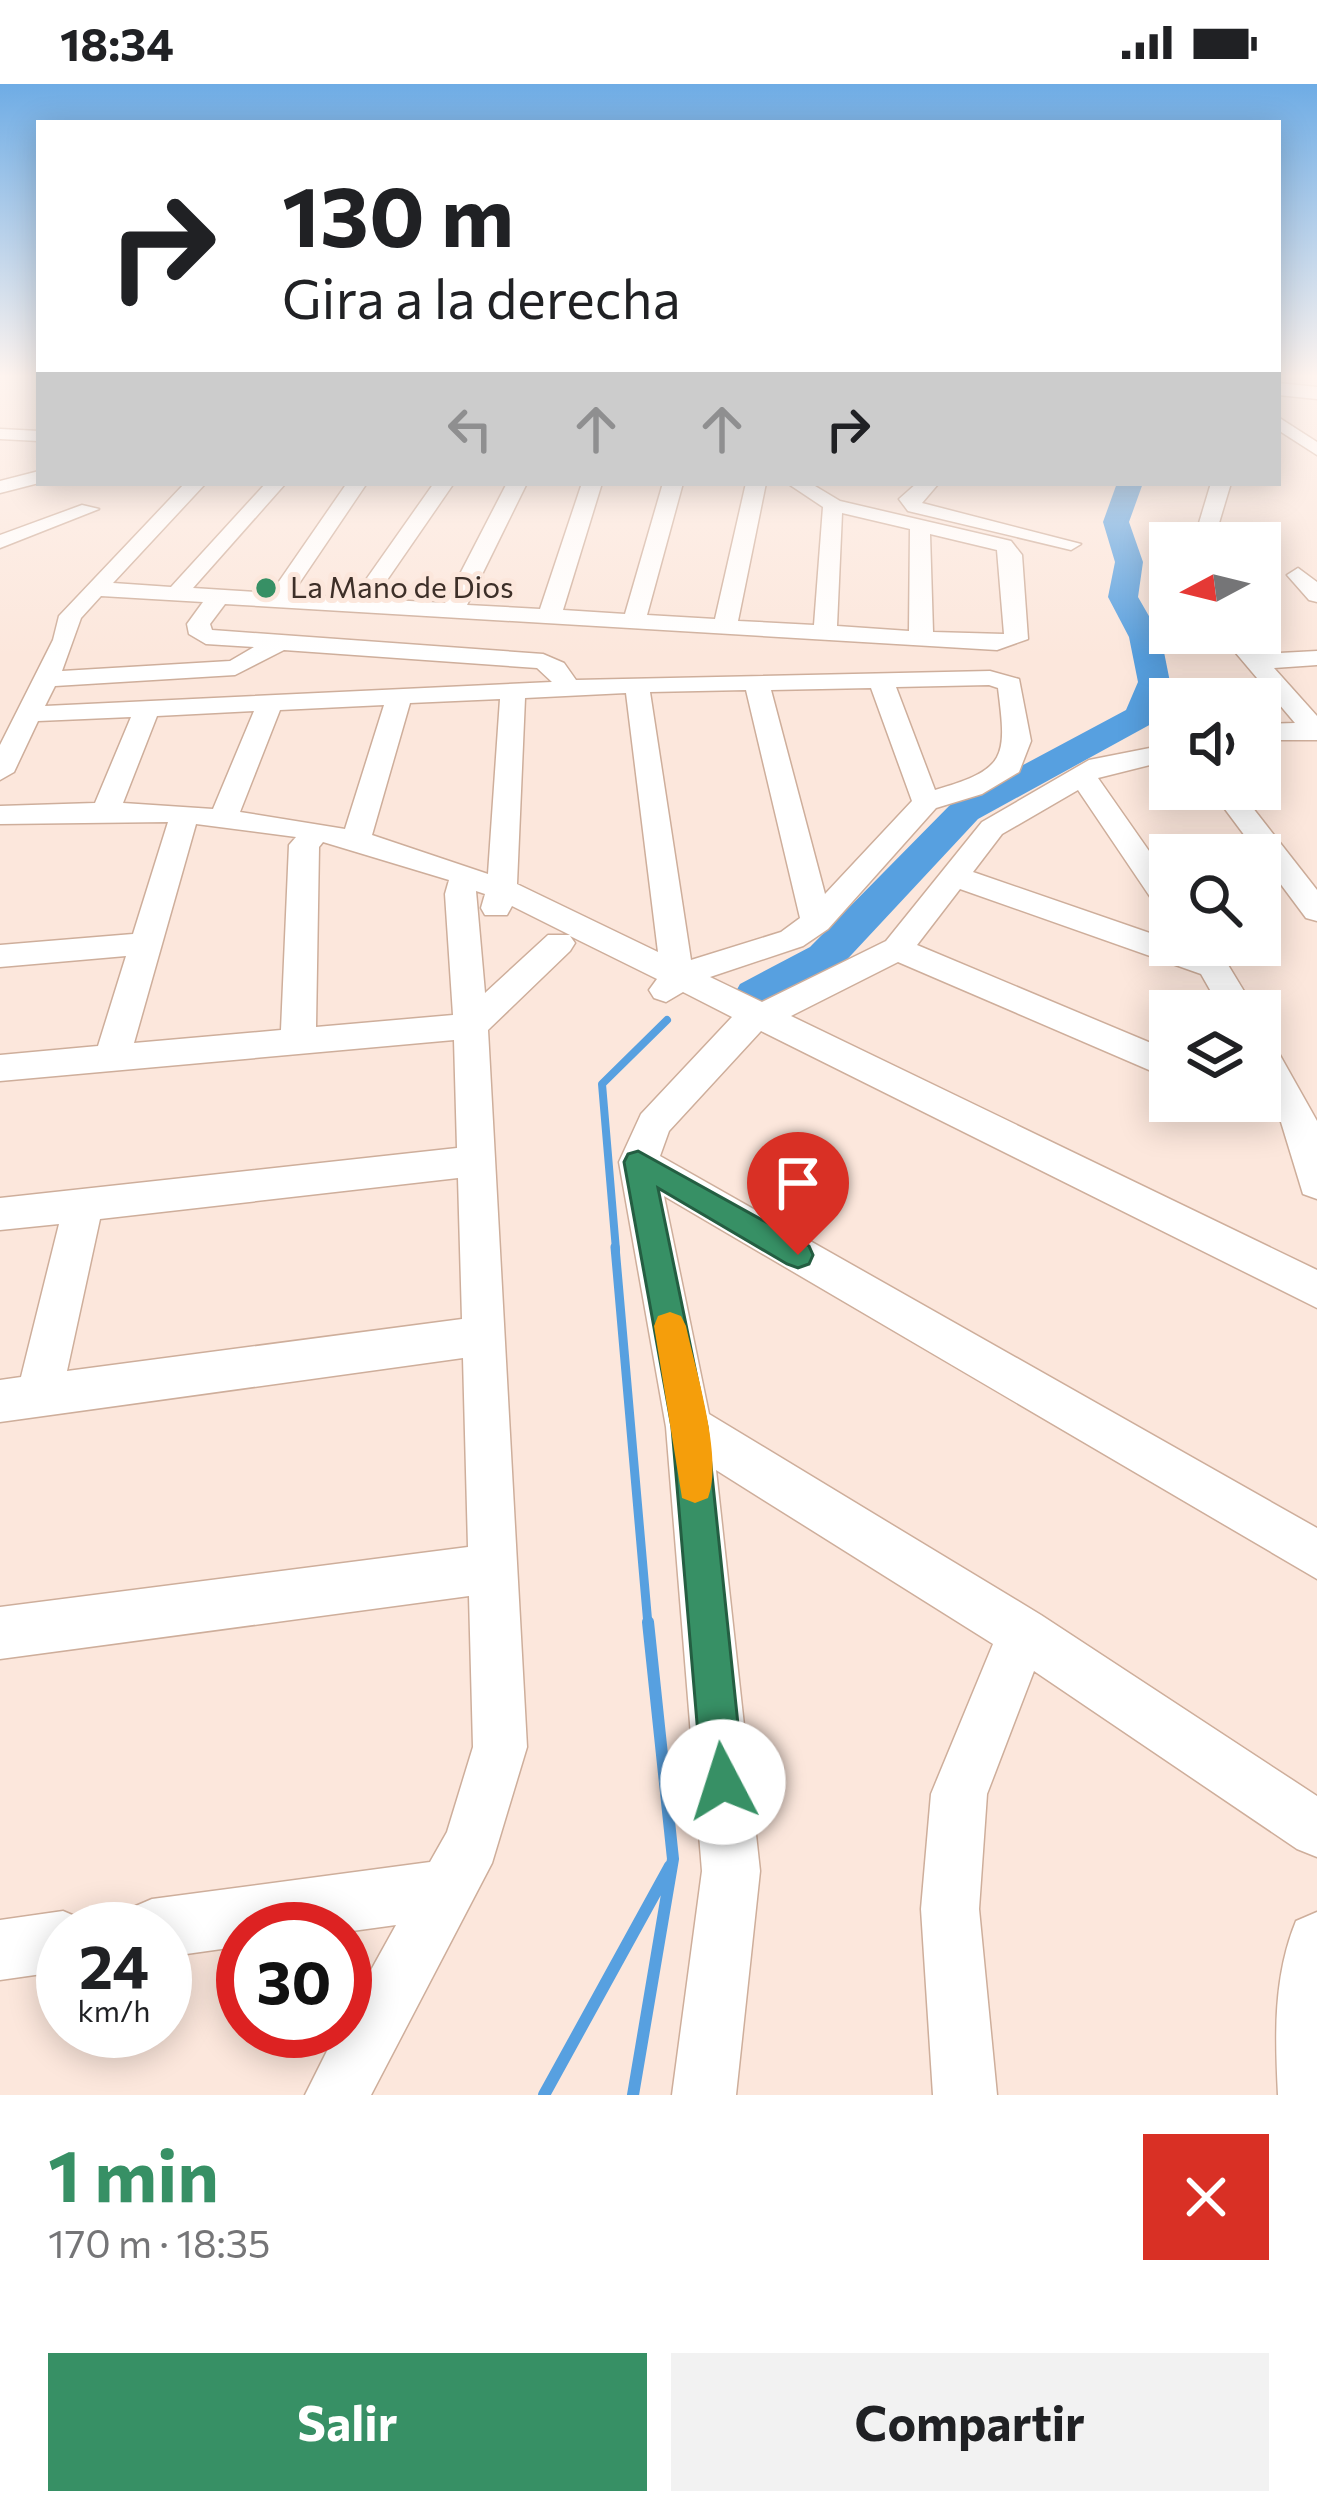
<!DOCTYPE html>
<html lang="es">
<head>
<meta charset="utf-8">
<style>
  :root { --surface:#fff; --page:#f2f2f2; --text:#202124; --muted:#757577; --accent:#379065 }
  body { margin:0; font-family:Commissioner,sans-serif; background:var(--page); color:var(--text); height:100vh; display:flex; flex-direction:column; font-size:45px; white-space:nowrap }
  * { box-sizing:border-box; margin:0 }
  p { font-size:39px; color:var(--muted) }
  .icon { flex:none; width:66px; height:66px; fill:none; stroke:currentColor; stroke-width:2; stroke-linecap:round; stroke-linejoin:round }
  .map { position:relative; height:2011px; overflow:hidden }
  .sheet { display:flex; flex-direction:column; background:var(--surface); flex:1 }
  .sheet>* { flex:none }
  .banner { position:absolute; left:36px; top:36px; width:1245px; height:366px; border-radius:0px; box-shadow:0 6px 30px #0003; background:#fff; color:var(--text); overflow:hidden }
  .needle { width:78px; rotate:263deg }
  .buttons { position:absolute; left:1149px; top:438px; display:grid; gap:24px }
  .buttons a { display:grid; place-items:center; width:132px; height:132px; border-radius:0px; background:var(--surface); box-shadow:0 6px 30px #0003; font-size:60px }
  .speed { position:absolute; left:36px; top:1818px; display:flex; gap:24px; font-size:60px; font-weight:700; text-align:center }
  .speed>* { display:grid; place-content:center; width:156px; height:156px; border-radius:50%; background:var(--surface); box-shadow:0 6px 30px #0003; line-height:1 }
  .speed small { font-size:30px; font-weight:400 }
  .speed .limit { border:18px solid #d22; background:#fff; color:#111 }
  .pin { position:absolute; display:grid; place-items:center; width:102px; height:102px; color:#fff; margin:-123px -51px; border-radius:50% 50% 50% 0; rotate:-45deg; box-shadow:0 0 12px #0007 }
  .pin .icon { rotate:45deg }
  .me { position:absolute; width:132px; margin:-66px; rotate:355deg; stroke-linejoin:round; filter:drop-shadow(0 0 9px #0008) }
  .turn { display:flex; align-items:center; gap:42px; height:252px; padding:0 48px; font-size:54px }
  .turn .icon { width:156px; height:156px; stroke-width:2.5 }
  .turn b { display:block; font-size:84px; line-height:102px }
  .lanes { display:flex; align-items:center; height:114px; padding:0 48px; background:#0003; justify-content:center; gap:60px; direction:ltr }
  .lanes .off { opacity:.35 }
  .round { display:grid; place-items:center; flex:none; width:126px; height:126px; border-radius:0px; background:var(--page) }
  .headline { display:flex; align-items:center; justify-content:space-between; height:204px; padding:0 48px }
  h1 { font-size:72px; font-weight:700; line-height:90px; color:var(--accent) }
  .primary-button { display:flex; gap:24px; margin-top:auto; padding:24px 48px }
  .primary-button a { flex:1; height:138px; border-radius:0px; background:var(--accent); color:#fff; font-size:48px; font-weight:700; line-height:138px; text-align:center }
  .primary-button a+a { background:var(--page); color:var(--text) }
  .status { display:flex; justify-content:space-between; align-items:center; height:84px; padding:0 60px; background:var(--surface); direction:ltr }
  .status svg { height:33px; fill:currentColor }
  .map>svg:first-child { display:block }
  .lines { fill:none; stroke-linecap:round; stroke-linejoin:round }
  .stream-far2 { stroke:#57a0e0; stroke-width:8 }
  .stream-far1 { stroke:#57a0e0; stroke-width:9 }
  .stream { stroke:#57a0e0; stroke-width:12 }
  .river { fill:#57a0e0; fill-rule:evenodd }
  .minor-casing { stroke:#ceae9b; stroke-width:3 }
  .major-casing { stroke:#ceae9b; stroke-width:3 }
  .minor { fill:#fff; fill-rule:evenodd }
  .major { fill:#fff; fill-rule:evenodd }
  .route { fill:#379065; stroke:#245e42; stroke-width:3 }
  .slow { fill:#f59e0b }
  .poi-dot { fill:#379065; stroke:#fce7dc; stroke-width:4.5 }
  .labels { text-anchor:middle; stroke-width:10; stroke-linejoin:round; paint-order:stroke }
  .far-poi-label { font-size:30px; fill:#3d2f28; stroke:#fce7dc; text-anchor:start }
</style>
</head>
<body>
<div class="status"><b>18:34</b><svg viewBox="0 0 49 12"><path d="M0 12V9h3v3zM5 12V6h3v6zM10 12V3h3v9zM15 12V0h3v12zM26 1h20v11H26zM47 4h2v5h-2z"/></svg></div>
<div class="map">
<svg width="1317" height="2011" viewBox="0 0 1317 2011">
  <rect width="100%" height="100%" fill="#fce7dc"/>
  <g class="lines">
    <path class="stream-far2" d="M616 1166 602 1000 667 936"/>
    <path class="stream-far1" d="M615 1163 648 1541"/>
    <path class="stream" d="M544 2011 670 1782
      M633 2011 673 1775 648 1538"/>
    <path class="river" d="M1117 399H1143L1129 438 1143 478 1138 513 1161 553 1170 598 1153 639 978 735 840 883 772 922 756 927 740 922 734 911 740 900 810 863 952 719 1126 626 1138 598 1129 553 1108 513 1115 478 1103 438Z"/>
    <g class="minor-casing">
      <path id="minor" d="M1278 333 1317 358V371L1278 346Z
        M0 345 39 347V357L0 355Z
        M39 387V399L0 409V397Z
        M185 399H206L113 499 171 503 266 399H286L193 504 271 509 347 399H367L292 510 353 514 434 399H454L374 515 445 519 507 399H527L467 521 540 525 582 399H602L563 526 625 530 663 399H683L647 531 715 535 746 399H766L738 537 814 541 823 423 787 399H810L840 417 1011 457 1022 471 1028 555 997 566 225 520 210 540 212 546 543 570 564 579 576 596 990 587 1019 595 1031 657 1019 688 982 710 936 724 828 845 803 862 710 893 762 918 886 857 982 738 1089 676 1170 660V676L1098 694 1170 797V829L1159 826 1078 706 1002 750 973 788 1170 856V861H1216L1256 927H1222L1201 890 960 805 917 861 1170 967V995L898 878 791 932 1317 1186V1224L761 947 669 1047 660 1072 1317 1444V1495L664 1112 709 1330 1041 1531 1317 1712V1773L1297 1765 1034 1587 987 1710 979 1825 997 2011H933L921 1825 931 1710 993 1560 716 1386 760 1787 736 2011H672L702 1787 666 1343 619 1078 641 1030 732 933 683 908 666 918 654 914 649 906 657 895 570 852 575 859 570 867 488 946 527 1663 492 1779 371 2011H305L337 1947H345V1933L396 1841 345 1848 243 1845V1862L165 1873V1845H122L131 1824 152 1815 430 1778 447 1748 473 1663 469 1512 0 1575V1523L468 1463 463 1274 0 1338V1296L21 1293 59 1140 0 1146V1114L457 1064 454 956 0 997V971L98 962 126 872 0 883V861L133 850 168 738 0 740V722L95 719 131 633 38 637 14 688 0 696V661L53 556 59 532ZM842 429 910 445 909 547 837 542ZM930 450 997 466 1004 550 933 548ZM101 512 203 518 187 540 189 550 206 560 254 563 230 577 62 587 81 534ZM284 566 537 584 552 598 45 622 55 602 235 591ZM989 601 998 604C1007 674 1007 685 935 706L896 603ZM871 604 912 717 825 810 771 606ZM746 606 800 834 781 848 691 876 650 608ZM626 609 658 868 517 800 525 614ZM500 615 488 790 372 751 410 619ZM384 621 345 745 240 728 280 626ZM254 627 213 725 123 719 157 632ZM196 740 296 753 289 761 281 946 134 959ZM323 758 449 796 445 810 453 931 316 943 319 763ZM476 807 485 810 481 824 485 831H507L512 822 570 851H548L485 909ZM458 1094 462 1235 67 1287 100 1135Z
        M917 399H939L922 419 1081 460 1071 466 908 427 899 415Z
        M1211 399H1231L1213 459H1193Z
        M82 421 99 425 0 464V451Z
        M1298 484 1317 498V518L1309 516 1287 491Z
        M1219 549H1244L1262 570 1317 567V581L1274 584 1317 632V656H1260V640L1295 639Z
        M1210 705H1238L1317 806V837L1306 834Z
        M1260 953 1272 957 1317 1037V1115L1303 1110 1281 1038 1260 999Z
        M63 1827 84 1836 88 1845H63V1887L0 1896V1836Z
        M1317 1828V2011H1278C1275 1952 1273 1893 1296 1837Z"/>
    </g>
    <g class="major-casing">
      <path id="major" d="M1278 299 1317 303V315L1278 311Z"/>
    </g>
    <use href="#minor" class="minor"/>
    <use href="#major" class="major"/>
  </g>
  <linearGradient id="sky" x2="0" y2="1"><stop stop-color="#6eace5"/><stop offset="0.51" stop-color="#fef4ef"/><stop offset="1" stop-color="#fef4ef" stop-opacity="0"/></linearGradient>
  <rect width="1317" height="573" fill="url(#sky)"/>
  <path class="route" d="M638 1067 809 1162 813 1171 809 1180 798 1184 787 1180 658 1104 707 1343 744 1698 738 1713 723 1719 708 1713 702 1698 672 1343 624 1078 628 1070Z"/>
  <path class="slow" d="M670 1228 681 1232 686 1242C695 1284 724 1376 708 1414L695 1419 682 1414 654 1242 658 1232Z"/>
  <circle class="poi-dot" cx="266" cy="504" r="12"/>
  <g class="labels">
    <g class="far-poi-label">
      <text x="290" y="514">La Mano de Dios</text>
    </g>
  </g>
</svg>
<div class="buttons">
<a><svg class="needle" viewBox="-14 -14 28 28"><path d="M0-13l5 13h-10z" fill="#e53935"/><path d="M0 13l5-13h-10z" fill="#757577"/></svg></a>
<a><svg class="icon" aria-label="sound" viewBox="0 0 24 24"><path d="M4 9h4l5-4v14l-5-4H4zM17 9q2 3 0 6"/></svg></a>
<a><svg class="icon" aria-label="search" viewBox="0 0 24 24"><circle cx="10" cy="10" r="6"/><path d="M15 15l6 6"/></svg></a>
<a><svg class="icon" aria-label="layers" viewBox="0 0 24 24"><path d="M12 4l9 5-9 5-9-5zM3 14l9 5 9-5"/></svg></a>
</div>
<div class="speed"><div>24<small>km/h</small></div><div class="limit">30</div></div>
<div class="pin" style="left:798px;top:1171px;background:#d93025"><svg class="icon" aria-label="arrive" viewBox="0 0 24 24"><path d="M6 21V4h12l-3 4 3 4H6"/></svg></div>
<svg class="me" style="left:723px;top:1698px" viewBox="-20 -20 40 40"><circle r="19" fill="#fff"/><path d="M0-13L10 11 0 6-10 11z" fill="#379065"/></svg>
<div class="banner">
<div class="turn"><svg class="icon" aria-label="right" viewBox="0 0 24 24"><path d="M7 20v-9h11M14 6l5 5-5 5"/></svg><div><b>130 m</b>Gira a la derecha</div></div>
<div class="lanes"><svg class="icon off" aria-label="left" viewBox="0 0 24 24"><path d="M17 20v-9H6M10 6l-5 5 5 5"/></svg><svg class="icon off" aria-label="ahead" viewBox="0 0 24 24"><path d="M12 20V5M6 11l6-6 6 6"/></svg><svg class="icon off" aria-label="ahead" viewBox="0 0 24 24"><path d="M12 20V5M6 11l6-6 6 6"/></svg><svg class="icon" aria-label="right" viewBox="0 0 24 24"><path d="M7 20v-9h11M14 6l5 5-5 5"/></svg></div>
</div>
</div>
<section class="sheet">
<div class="headline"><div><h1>1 min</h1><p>170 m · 18:35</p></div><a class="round" style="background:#d93025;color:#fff"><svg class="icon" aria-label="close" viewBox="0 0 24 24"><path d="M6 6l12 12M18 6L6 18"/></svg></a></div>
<div class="primary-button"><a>Salir</a><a>Compartir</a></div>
</section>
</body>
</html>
